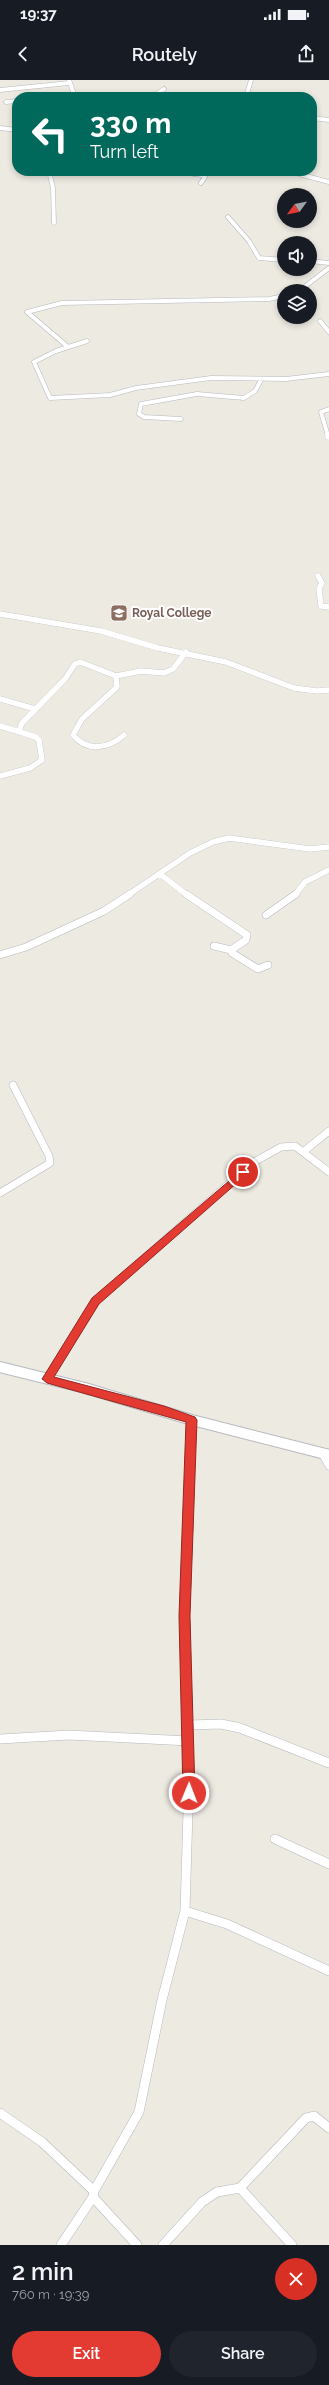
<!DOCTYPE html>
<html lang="en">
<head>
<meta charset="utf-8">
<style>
  :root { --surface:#171b24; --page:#20242c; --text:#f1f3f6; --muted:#9ea1a6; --accent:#e33b32 }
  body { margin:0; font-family:Raleway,sans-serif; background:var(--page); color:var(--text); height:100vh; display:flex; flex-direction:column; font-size:15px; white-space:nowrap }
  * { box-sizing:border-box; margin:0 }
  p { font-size:13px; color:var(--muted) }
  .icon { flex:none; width:22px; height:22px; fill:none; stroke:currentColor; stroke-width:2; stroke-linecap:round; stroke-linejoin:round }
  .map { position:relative; height:2165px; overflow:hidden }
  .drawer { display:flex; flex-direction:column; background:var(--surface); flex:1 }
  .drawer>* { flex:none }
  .banner { position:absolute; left:12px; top:12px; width:305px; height:84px; border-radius:16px; box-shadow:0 2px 6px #0003; background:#00695c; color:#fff; overflow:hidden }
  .needle { width:26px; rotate:237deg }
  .fabs { position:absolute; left:277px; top:108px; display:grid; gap:8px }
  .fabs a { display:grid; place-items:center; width:40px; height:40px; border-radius:50%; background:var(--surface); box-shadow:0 2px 6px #0003; font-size:20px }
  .pin { position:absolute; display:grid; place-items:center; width:34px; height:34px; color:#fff; margin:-17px; border:2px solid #fff; border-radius:50%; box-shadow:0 1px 4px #0007 }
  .me { position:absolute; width:44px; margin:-22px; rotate:1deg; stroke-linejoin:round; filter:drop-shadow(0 0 3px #0008) }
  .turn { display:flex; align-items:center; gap:14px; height:84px; padding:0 12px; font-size:18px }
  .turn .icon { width:52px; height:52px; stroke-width:2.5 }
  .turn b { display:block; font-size:28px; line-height:34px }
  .round { display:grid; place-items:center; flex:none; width:42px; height:42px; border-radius:21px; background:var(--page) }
  .head { display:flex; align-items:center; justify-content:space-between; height:68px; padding:0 12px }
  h1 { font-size:24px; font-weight:600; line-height:30px }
  .button { display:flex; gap:8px; margin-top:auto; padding:8px 12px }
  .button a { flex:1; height:46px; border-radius:24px; background:var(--accent); color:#fff; font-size:16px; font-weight:600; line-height:46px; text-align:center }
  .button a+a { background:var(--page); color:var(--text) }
  .status { display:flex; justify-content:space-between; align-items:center; height:28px; padding:0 20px; background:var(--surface); direction:ltr }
  .status svg { height:11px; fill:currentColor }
  header { display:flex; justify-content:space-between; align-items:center; height:52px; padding:0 12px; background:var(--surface); font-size:18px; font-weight:600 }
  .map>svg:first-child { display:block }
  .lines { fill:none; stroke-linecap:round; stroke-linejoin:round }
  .street-far3-casing { stroke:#b5b8bc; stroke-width:5 }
  .street-far2-casing { stroke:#b5b8bc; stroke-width:6 }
  .street-far1-casing { stroke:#b5b8bc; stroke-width:8 }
  .street-casing { stroke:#b5b8bc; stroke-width:10 }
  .secondary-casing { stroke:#b6b9be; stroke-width:12 }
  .street-far3 { stroke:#fff; stroke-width:4 }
  .street-far2 { stroke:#fff; stroke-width:5.5 }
  .street-far1 { stroke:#fff; stroke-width:7 }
  .street { stroke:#fff; stroke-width:9 }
  .secondary { stroke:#fff; stroke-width:10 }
  .route { fill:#e33b32; stroke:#942620 }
  .labels { text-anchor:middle; stroke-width:4; stroke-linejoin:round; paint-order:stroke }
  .far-education-label { font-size:12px; font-weight:bold; fill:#785e54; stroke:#fff; text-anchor:start }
</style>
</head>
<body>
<div class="status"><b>19:37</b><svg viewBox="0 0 49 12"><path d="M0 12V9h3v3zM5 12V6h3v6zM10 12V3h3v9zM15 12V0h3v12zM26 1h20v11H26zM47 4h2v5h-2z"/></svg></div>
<header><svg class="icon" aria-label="back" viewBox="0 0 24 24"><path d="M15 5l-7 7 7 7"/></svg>Routely<svg class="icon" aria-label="share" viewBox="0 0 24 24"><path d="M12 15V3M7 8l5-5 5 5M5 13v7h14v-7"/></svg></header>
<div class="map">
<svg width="329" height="2165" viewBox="0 0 329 2165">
  <rect width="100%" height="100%" fill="#edeae2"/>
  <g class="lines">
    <g class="street-far3-casing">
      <path id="street-far3" d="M69 0 75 17
        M0 10 69 3
        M63 17 74 15
        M152 17 164 9
        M246 17 251 0
        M6 22 17 21
        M312 38 329 40
        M0 48 17 50
        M49 91 53 108 54 143
        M173 91 202 95 205 97 201 103
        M288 91 329 102
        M228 137 249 161 259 178 284 180
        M310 181 329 183
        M299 211 329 188
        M320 241 329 252
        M87 261 56 271 34 282 50 318 110 315 136 308 211 298 286 299 329 294
        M68 267 27 232 62 223 269 219 284 216
        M181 339 144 337 139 334 141 324 197 314 244 318 255 311 261 300
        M328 356 321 332 329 329"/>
    </g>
    <g class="street-far2-casing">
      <path id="street-far2" d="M328 355V357
        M318 496 322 503 319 509 321 526 329 527
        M0 534 101 551 158 568 226 582 294 608 317 611 329 610
        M116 596 117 607 82 639 73 655C87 672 108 669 124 655
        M0 619 35 629
        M0 646 36 657 39 660 42 680 30 688 0 696
        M19 651 22 643 65 599 75 584 80 582 116 596 141 591 164 593 173 589 186 572
        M160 794 187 815
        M128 815 190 773 213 762 229 758 310 769 329 767
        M295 815 305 802 329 790"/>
    </g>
    <g class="street-far1-casing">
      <path id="street-far1" d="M186 814 247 855 246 860 231 870 214 866
        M266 835 296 814
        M233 870 232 873 258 889 268 885
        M0 875 26 867 104 831 130 814
        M303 1072 329 1051
        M0 1113 50 1083 49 1076 13 1005
        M47 1299 95 1221 254 1082 281 1067 295 1066 329 1092
        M322 1373 329 1386
        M190 1405 192 1340"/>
    </g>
    <g class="street-casing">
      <path id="street" d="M189 1645 221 1644 240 1648 329 1683
        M0 1659 69 1655 189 1661
        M275 1759 329 1784
        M185 1831 227 1844 329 1891
        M0 2033 42 2062 94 2111
        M240 2108 292 2165
        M93 2117 137 2165
        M61 2165 93 2117 94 2111 139 2032 162 1920 185 1831 189 1698 185 1536 190 1404
        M163 2165 202 2122 217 2112 240 2108 306 2038 314 2036 329 2048"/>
    </g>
    <g class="secondary-casing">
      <path id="secondary" d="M0 1287 85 1308 192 1340 329 1375"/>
    </g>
    <use href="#street-far3" class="street-far3"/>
    <use href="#street-far2" class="street-far2"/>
    <use href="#street-far1" class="street-far1"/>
    <use href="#street" class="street"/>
    <use href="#secondary" class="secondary"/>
  </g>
  <path class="route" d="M243 1089 247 1092 246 1095 99 1224 54 1297 164 1326 195 1337 197 1340 190 1536 195 1713 189 1719 183 1713 179 1536 186 1342 47 1303 42 1299 92 1218Z"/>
  <defs>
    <g id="school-square" transform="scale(0.9)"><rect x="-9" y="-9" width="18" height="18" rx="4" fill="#8d6e63" stroke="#fff"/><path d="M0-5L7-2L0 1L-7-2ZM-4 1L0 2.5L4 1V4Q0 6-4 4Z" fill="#fff"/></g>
  </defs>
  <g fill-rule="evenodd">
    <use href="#school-square" x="119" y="533"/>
  </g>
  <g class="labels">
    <g class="far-education-label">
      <text x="132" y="537">Royal College</text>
    </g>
  </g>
</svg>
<div class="fabs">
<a><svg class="needle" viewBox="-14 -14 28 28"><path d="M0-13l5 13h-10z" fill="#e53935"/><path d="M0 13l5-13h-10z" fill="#9ea1a6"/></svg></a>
<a><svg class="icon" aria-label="sound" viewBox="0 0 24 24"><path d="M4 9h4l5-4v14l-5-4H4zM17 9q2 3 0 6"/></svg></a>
<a><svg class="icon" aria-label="layers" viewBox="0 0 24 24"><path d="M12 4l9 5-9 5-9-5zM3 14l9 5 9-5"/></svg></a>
</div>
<div class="pin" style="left:243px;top:1092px;background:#d93025"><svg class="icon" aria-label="arrive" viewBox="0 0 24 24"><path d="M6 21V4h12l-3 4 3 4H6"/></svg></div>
<svg class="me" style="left:189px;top:1713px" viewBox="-20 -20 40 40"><circle r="17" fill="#e33b32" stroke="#fff" stroke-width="3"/><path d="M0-11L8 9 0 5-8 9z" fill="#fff"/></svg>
<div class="banner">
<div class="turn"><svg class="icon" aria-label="left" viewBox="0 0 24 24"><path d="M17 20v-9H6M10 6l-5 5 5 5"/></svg><div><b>330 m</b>Turn left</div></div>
</div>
</div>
<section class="drawer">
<div class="head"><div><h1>2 min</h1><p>760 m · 19:39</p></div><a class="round" style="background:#d93025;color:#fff"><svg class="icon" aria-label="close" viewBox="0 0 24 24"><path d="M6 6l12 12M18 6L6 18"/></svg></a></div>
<div class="button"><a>Exit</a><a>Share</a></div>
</section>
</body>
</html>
